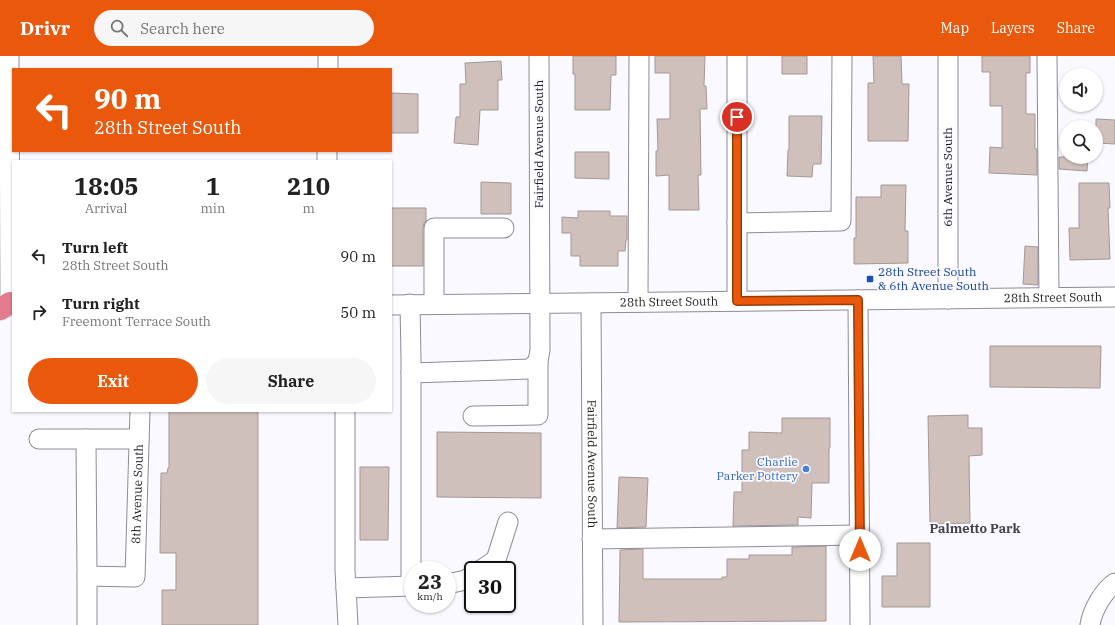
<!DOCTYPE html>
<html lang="en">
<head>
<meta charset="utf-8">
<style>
  :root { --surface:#fff; --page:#f6f6f6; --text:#222; --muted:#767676; --accent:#ea580c }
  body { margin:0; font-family:"IBM Plex Serif",serif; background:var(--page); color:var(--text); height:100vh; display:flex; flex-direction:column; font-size:15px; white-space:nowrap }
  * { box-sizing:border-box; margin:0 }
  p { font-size:13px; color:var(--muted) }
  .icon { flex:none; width:22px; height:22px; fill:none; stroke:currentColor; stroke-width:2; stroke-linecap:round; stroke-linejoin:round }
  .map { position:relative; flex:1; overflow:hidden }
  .side { position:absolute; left:12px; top:104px; width:380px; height:252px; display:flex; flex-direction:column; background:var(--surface); border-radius:0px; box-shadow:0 1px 3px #0004 }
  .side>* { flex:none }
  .top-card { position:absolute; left:12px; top:12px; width:380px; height:84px; border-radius:0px; box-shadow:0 1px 3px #0004; background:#ea580c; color:#fff; overflow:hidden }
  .controls { position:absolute; left:1059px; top:12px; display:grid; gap:8px }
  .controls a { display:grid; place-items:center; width:44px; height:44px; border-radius:50%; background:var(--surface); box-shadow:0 1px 3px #0004; font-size:20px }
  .speed { position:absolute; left:404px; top:505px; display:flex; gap:8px; font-size:20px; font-weight:700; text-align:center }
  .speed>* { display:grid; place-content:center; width:52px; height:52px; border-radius:50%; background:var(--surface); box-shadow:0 1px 3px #0004; line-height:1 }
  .speed small { font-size:10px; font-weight:400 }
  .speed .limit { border:2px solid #111; border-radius:6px; background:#fff; color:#111 }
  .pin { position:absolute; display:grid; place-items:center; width:34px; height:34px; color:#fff; margin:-17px; border:2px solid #fff; border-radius:50%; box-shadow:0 1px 4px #0007 }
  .me { position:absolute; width:44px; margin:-22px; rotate:0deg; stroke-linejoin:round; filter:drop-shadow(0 0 3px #0008) }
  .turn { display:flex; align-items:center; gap:14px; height:84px; padding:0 16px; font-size:18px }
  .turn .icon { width:52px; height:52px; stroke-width:2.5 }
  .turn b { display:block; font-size:28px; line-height:34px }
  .eta { display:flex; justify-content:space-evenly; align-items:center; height:68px; text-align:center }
  .eta b { font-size:24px; font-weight:700; line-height:28px }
  .primary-button { display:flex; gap:8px; margin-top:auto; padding:8px 16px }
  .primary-button a { flex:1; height:46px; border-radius:24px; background:var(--accent); color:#fff; font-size:16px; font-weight:700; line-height:46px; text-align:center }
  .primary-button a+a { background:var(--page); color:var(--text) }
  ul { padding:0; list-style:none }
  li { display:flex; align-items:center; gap:12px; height:56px; padding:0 16px }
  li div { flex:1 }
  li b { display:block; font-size:15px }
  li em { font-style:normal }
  header { display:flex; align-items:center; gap:24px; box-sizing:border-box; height:56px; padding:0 20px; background:var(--accent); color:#fff }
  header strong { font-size:19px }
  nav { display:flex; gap:22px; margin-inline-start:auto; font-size:14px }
  .search { width:280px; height:36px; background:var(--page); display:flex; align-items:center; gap:10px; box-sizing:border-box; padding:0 14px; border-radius:22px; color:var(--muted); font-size:15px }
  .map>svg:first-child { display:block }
  .building { fill:#cfc0bb; stroke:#a59793 }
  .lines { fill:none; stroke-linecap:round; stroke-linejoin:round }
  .minor-casing { stroke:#8d8b97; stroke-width:21 }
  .highway-casing { stroke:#d7d6d7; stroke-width:24 }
  .minor { stroke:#fff; stroke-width:19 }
  .highway { stroke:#e37c8d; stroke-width:22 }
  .route-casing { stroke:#983908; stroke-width:10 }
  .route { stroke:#ea580c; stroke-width:7 }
  .transit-dot { fill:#1a4fb4; stroke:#faf9ff; stroke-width:1.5 }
  .shop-dot { fill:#3f7fe0; stroke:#faf9ff; stroke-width:1.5 }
  .labels { text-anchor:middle; stroke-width:3.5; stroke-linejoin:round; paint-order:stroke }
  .street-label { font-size:12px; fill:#1f1e23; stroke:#faf9ff }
  .transit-label { font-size:12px; fill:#164399; stroke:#faf9ff; text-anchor:start }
  .shop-label { font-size:12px; fill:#366cbe; stroke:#faf9ff; text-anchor:end }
  .neighbourhood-label { font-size:13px; font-weight:bold; fill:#45434e; stroke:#faf9ff }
</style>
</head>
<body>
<header>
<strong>Drivr</strong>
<div class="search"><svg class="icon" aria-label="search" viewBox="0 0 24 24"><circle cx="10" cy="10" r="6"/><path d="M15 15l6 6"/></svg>Search here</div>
<nav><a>Map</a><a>Layers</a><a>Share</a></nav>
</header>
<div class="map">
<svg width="1115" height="569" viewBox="0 0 1115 569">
  <rect width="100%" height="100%" fill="#faf9ff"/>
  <path class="building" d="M573 0H616V19H611L610 54H575V18H573Z
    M655 0H705L704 30H706L707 53H700L701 119H698L699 154H669V119L656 120V95H658L657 63H670V17H655Z
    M782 0H807V18H782Z
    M873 0H901L902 28H909L908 85H868V27H874Z
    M982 0H1030V17H1026V58H1035V93H1037V119L989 117 990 91 1002 92V50H990V16H982Z
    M501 5 502 24H498V54H480L478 89 454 87 456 61H460V28H466L465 7Z
    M391 37 418 38V77H391Z
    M789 60H822L821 108H813L812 121 787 120 788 94H789Z
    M1096 63 1115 64V88L1096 87Z
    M575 96H609V123L575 122Z
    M1059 101H1088L1087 115 1059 113Z
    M481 126 511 127V158H481Z
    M1079 127H1109L1110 152H1108L1110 203 1070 204 1069 172H1079Z
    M881 129H906L905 175H908V207L854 208V182H856V141H881Z
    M391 152H426V165L424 167 423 172V210H391Z
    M578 155H610V160H627V184H626L625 195H618V210H580V200H571V177H562V161L578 162Z
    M1025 190 1038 191V229L1023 228Z
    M990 290H1101L1100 332 990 331Z
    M169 355H258V569H162V534H176V497H160L161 417H167L168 412H169Z
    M968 359V372H982V399L969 400 970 467 930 468 928 360Z
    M782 362H830V392H829V427H812L811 462 798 461V469L733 470 734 436H742V394H749V376L782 377Z
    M437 376 541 377V442L437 441Z
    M360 411H389L388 484H360Z
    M619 421 648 422 646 471 617 472Z
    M897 487H930V551H882V520H897Z
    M826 490V565L619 566 620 494 643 493V523H722V521H727V503H749V499H792V491Z"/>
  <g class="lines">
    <g class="minor-casing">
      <g id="minor">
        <path d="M9 0 10 247"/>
        <path d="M948 0V243"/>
        <path d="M1047 0 1049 241"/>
        <path d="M328 13V0"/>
        <path d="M327 105V95"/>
        <path d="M737 167 841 165 842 0"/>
        <path d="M858 244 860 569"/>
        <path d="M737 245V0"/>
        <path d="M638 246 639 0"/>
        <path id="s1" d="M591 247 593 569"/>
        <path d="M410 248 411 303V531"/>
        <path d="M434 248V172H504"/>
        <path id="s2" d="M391 249 1115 241"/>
        <path d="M411 317 530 313 538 306 540 294 539 0"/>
        <path d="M345 355V514L348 569"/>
        <path d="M473 360 538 359V306"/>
        <path d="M39 383H139"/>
        <path id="s3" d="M86 383 87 520 135 521 140 355"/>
        <path d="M592 483 860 479"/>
        <path d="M481 514 496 504 508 466"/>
        <path d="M87 520V569"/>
        <path d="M447 528 466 524 473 519"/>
        <path d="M346 532 413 530"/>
        <path d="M1090 569C1092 555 1103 535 1115 527"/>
      </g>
    </g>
    <g class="highway-casing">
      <path id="highway" d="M0 253 10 247"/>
    </g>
    <use href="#minor" class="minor"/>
    <use href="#highway" class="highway"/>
  </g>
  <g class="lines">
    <g class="route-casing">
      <path id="route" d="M737 61V245L858 244 860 494"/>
    </g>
    <use href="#route" class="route"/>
  </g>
  <rect class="transit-dot" x="866" y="219" width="8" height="8" rx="2"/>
  <circle class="shop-dot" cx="806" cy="413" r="4"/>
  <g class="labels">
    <g class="street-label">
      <text transform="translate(539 88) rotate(-90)" y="4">Fairfield Avenue South</text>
      <text transform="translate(948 121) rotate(-90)" y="4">6th Avenue South</text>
      <text dy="4" stroke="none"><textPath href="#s2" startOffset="662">28th Street South</textPath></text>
      <text dy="4" stroke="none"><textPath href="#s2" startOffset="278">28th Street South</textPath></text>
      <text dy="4" stroke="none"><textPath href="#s1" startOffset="161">Fairfield Avenue South</textPath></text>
      <text dy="4" stroke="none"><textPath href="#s3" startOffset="268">8th Avenue South</textPath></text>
    </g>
    <g class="transit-label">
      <text x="878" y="220">28th Street South<tspan x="878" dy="14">&amp; 6th Avenue South</tspan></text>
    </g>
    <g class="shop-label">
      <text x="798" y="410">Charlie<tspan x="798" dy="14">Parker Pottery</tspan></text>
    </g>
    <g class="neighbourhood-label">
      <text x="975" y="477">Palmetto Park</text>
    </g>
  </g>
</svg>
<div class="controls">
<a><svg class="icon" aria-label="sound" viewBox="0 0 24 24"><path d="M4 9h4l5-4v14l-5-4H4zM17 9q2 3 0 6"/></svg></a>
<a><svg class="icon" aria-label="search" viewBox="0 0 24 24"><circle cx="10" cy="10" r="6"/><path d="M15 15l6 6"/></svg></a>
</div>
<div class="speed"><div>23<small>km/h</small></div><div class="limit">30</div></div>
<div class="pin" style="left:737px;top:61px;background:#d93025"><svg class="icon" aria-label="arrive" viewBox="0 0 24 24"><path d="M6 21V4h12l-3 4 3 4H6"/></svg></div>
<svg class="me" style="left:860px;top:494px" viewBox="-20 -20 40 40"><circle r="19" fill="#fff"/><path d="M0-13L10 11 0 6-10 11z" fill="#ea580c"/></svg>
<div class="top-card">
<div class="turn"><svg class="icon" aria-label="left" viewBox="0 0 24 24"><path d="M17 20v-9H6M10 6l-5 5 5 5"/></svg><div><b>90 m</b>28th Street South</div></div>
</div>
<section class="side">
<div class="eta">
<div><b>18:05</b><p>Arrival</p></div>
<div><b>1</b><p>min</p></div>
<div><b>210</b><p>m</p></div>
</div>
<ul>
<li><svg class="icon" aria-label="left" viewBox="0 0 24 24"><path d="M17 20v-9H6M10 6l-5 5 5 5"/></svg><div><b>Turn left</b><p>28th Street South</p></div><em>90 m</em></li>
<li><svg class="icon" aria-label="right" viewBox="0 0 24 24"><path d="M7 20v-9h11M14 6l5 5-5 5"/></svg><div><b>Turn right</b><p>Freemont Terrace South</p></div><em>50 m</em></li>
</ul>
<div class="primary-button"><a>Exit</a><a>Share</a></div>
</section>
</div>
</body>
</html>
